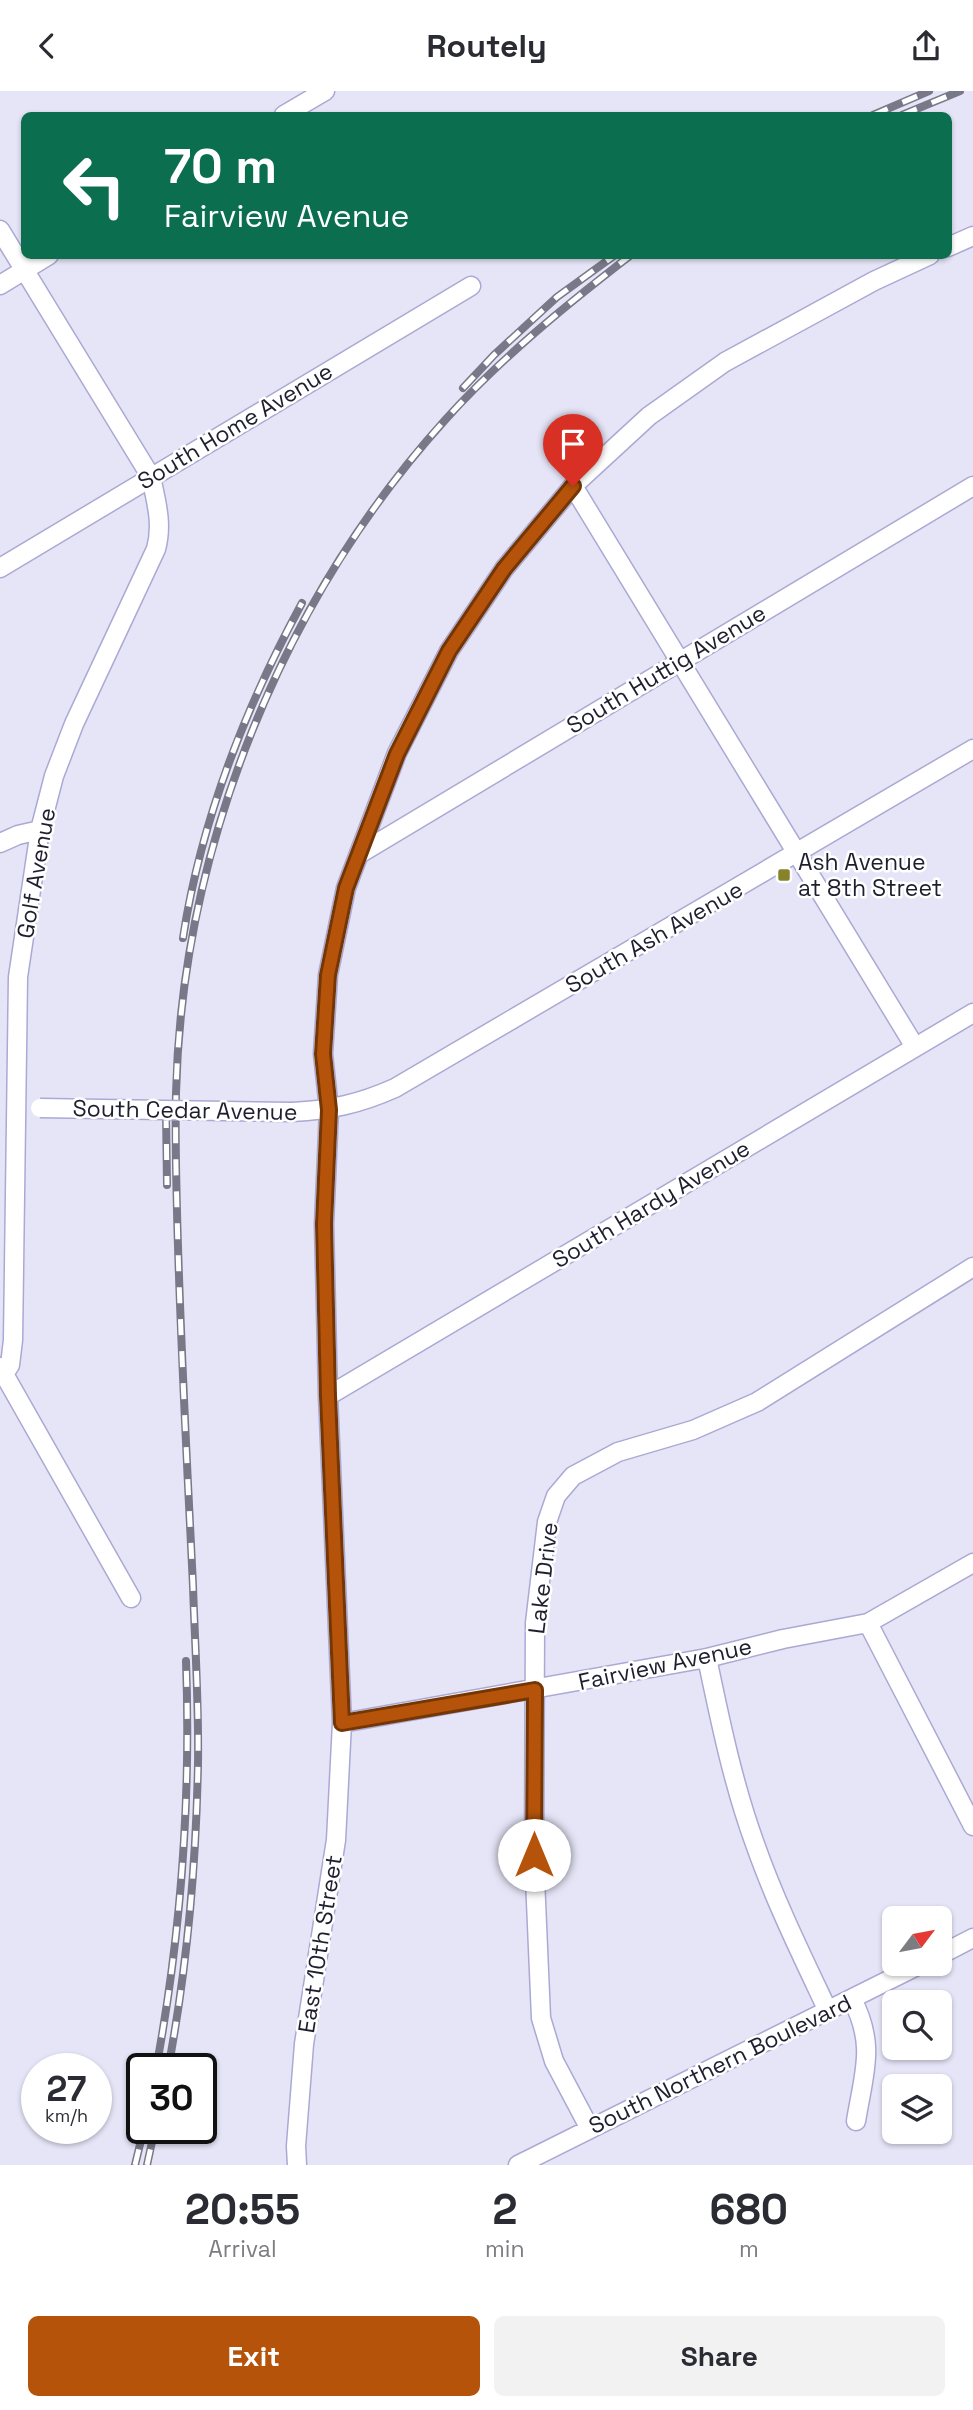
<!DOCTYPE html>
<html lang="en">
<head>
<meta charset="utf-8">
<style>
  :root { --surface:#fff; --page:#f2f2f3; --text:#2b2b33; --muted:#7c7c81; --accent:#b45309 }
  body { margin:0; font-family:"Space Grotesk",sans-serif; background:var(--page); color:var(--text); height:100vh; display:flex; flex-direction:column; font-size:26px; white-space:nowrap }
  * { box-sizing:border-box; margin:0 }
  p { font-size:23px; color:var(--muted) }
  .icon { flex:none; width:38px; height:38px; fill:none; stroke:currentColor; stroke-width:2; stroke-linecap:round; stroke-linejoin:round }
  .map { position:relative; height:2074px; overflow:hidden }
  .drawer { display:flex; flex-direction:column; background:var(--surface); flex:1 }
  .drawer>* { flex:none }
  .guide { position:absolute; left:21px; top:21px; width:931px; height:147px; border-radius:10px; box-shadow:0 2px 5px #0004; background:#0b6e4f; color:#fff; overflow:hidden }
  .needle { width:46px; rotate:58deg }
  .fabs { position:absolute; left:882px; top:1815px; display:grid; gap:14px }
  .fabs a { display:grid; place-items:center; width:70px; height:70px; border-radius:10px; background:var(--surface); box-shadow:0 2px 5px #0004; font-size:35px }
  .speed { position:absolute; left:21px; top:1962px; display:flex; gap:14px; font-size:35px; font-weight:700; text-align:center }
  .speed>* { display:grid; place-content:center; width:91px; height:91px; border-radius:50%; background:var(--surface); box-shadow:0 2px 5px #0004; line-height:1 }
  .speed small { font-size:18px; font-weight:400 }
  .speed .limit { border:4px solid #111; border-radius:10px; background:#fff; color:#111 }
  .pin { position:absolute; display:grid; place-items:center; width:60px; height:60px; color:#fff; margin:-72px -30px; border-radius:50% 50% 50% 0; rotate:-45deg; box-shadow:0 0 7px #0007 }
  .pin .icon { rotate:45deg }
  .me { position:absolute; width:77px; margin:-38px; rotate:0deg; stroke-linejoin:round; filter:drop-shadow(0 0 5px #0008) }
  .turn { display:flex; align-items:center; gap:24px; height:147px; padding:0 28px; font-size:32px }
  .turn .icon { width:91px; height:91px; stroke-width:2.5 }
  .turn b { display:block; font-size:49px; line-height:60px }
  .eta { display:flex; justify-content:space-evenly; align-items:center; height:119px; text-align:center }
  .eta b { font-size:42px; font-weight:700; line-height:49px }
  .button { display:flex; gap:14px; margin-top:auto; padding:14px 28px }
  .button a { flex:1; height:80px; border-radius:10px; background:var(--accent); color:#fff; font-size:28px; font-weight:700; line-height:80px; text-align:center }
  .button a+a { background:var(--page); color:var(--text) }
  header { display:flex; justify-content:space-between; align-items:center; height:91px; padding:0 28px; background:var(--surface); font-size:32px; font-weight:700 }
  .map>svg:first-child { display:block }
  .lines { fill:none; stroke-linecap:round; stroke-linejoin:round }
  .minor-casing { stroke:#aba9d4; stroke-width:21 }
  .minor { stroke:#fff; stroke-width:18 }
  .rail-casing { stroke:#797889; stroke-width:8 }
  .rail { stroke:#fff; stroke-width:5; stroke-dasharray:16; stroke-linecap:butt }
  .minor-bridge-casing { stroke:#aba9d4; stroke-width:21; stroke-linecap:butt }
  .minor-bridge { stroke:#fff; stroke-width:18 }
  .route-casing { stroke:#753606; stroke-width:18 }
  .route { stroke:#b45309; stroke-width:12 }
  .poi-dot { fill:#86832b; stroke:#fff; stroke-width:2.5 }
  .labels { text-anchor:middle; stroke-width:5; stroke-linejoin:round; paint-order:stroke }
  .street-label { font-size:23px; fill:#1f1e2e; stroke:#fff }
  .poi-label { font-size:23px; fill:#1f1e2e; stroke:#fff; text-anchor:start }
</style>
</head>
<body>
<header><svg class="icon" aria-label="back" viewBox="0 0 24 24"><path d="M15 5l-7 7 7 7"/></svg>Routely<svg class="icon" aria-label="share" viewBox="0 0 24 24"><path d="M12 15V3M7 8l5-5 5 5M5 13v7h14v-7"/></svg></header>
<div class="map">
<svg width="973" height="2074" viewBox="0 0 973 2074">
  <rect width="100%" height="100%" fill="#e5e5f7"/>
  <g class="lines">
    <g class="minor-casing">
      <path id="minor" d="M284 24 325 0
        M0 139 151 386C156 410 163 433 156 458L74 633 54 685 40 739 18 886 13 1249 10 1274 4 1283
        M948 156 973 145
        M0 194 49 164
        M573 395 915 956
        M0 477 471 195
        M0 752 18 744 40 739
        M361 762 973 395
        M292 1021C331 1019 359 1013 395 997L973 658
        M0 1276 131 1507
        M328 1305 973 922
        M868 1532 973 1735
        M707 1567C720 1629 733 1693 755 1753 775 1810 802 1865 828 1920
        M342 1632 707 1567 783 1548 868 1532 973 1472
        M940 1864 973 1847
        M852 1908C876 1954 864 1981 856 2030
        M590 2038 554 1970 541 1927 534 1764 535 1532 547 1431 556 1405 573 1385 618 1361 693 1339 757 1311 973 1176
        M297 2074 296 2055 304 1953 336 1749 342 1632 328 1305 324 1133 329 1019 323 963 328 884 346 797 397 662 449 560 504 478 573 395 649 325 725 271 874 190 930 164
        M518 2074 923 1872"/>
    </g>
    <use href="#minor" class="minor"/>
    <g class="rail-casing">
      <path id="rail" d="M873 24 929 0
        M902 24 960 0
        M463 297 494 264 557 206 615 164
        M183 847C201 729 245 617 302 512
        M166 1021 167 1094
        M156 1978C181 1844 191 1706 186 1570
        M168 1978C187 1878 196 1775 198 1673 199 1614 195 1555 193 1495 187 1370 180 1245 177 1120 176 1081 175 1041 176 1002 182 757 282 509 446 328 501 267 566 214 631 164
        M135 2074 144 2037
        M147 2074 155 2037"/>
    </g>
    <use href="#rail" class="rail"/>
    <g class="minor-bridge-casing">
      <path id="minor-bridge" d="M40 1017 292 1021"/>
    </g>
    <use href="#minor-bridge" class="minor-bridge"/>
  </g>
  <g class="lines">
    <g class="route-casing">
      <path id="route" d="M534 1764 535 1599 342 1632 328 1305 324 1133 329 1019 323 963 328 884 346 797 397 663 449 560 504 478 573 395"/>
    </g>
    <use href="#route" class="route"/>
  </g>
  <rect class="poi-dot" x="777" y="777" width="14" height="14" rx="3.5"/>
  <g class="labels">
    <g class="street-label">
      <text transform="translate(235 335) rotate(-31)" y="8">South Home Avenue</text>
      <text transform="translate(666 578) rotate(-31)" y="8">South Huttig Avenue</text>
      <text transform="translate(36 782) rotate(-80)" y="8">Golf Avenue</text>
      <text transform="translate(654 846) rotate(-30)" y="8">South Ash Avenue</text>
      <text transform="translate(185 1019) rotate(1)" y="8">South Cedar Avenue</text>
      <text transform="translate(651 1113) rotate(-31)" y="8">South Hardy Avenue</text>
      <text transform="translate(543 1487) rotate(-83)" y="8">Lake Drive</text>
      <text transform="translate(665 1573) rotate(-12)" y="8">Fairview Avenue</text>
      <text transform="translate(320 1853) rotate(-81)" y="8">East 10th Street</text>
      <text transform="translate(720 1973) rotate(-26)" y="8">South Northern Boulevard</text>
    </g>
    <g class="poi-label">
      <text x="798" y="779">Ash Avenue<tspan x="798" dy="26">at 8th Street</tspan></text>
    </g>
  </g>
</svg>
<div class="fabs">
<a><svg class="needle" viewBox="-14 -14 28 28"><path d="M0-13l5 13h-10z" fill="#e53935"/><path d="M0 13l5-13h-10z" fill="#7c7c81"/></svg></a>
<a><svg class="icon" aria-label="search" viewBox="0 0 24 24"><circle cx="10" cy="10" r="6"/><path d="M15 15l6 6"/></svg></a>
<a><svg class="icon" aria-label="layers" viewBox="0 0 24 24"><path d="M12 4l9 5-9 5-9-5zM3 14l9 5 9-5"/></svg></a>
</div>
<div class="speed"><div>27<small>km/h</small></div><div class="limit">30</div></div>
<div class="pin" style="left:573px;top:395px;background:#d93025"><svg class="icon" aria-label="arrive" viewBox="0 0 24 24"><path d="M6 21V4h12l-3 4 3 4H6"/></svg></div>
<svg class="me" style="left:534px;top:1764px" viewBox="-20 -20 40 40"><circle r="19" fill="#fff"/><path d="M0-13L10 11 0 6-10 11z" fill="#b45309"/></svg>
<div class="guide">
<div class="turn"><svg class="icon" aria-label="left" viewBox="0 0 24 24"><path d="M17 20v-9H6M10 6l-5 5 5 5"/></svg><div><b>70 m</b>Fairview Avenue</div></div>
</div>
</div>
<section class="drawer">
<div class="eta">
<div><b>20:55</b><p>Arrival</p></div>
<div><b>2</b><p>min</p></div>
<div><b>680</b><p>m</p></div>
</div>
<div class="button"><a>Exit</a><a>Share</a></div>
</section>
</body>
</html>
